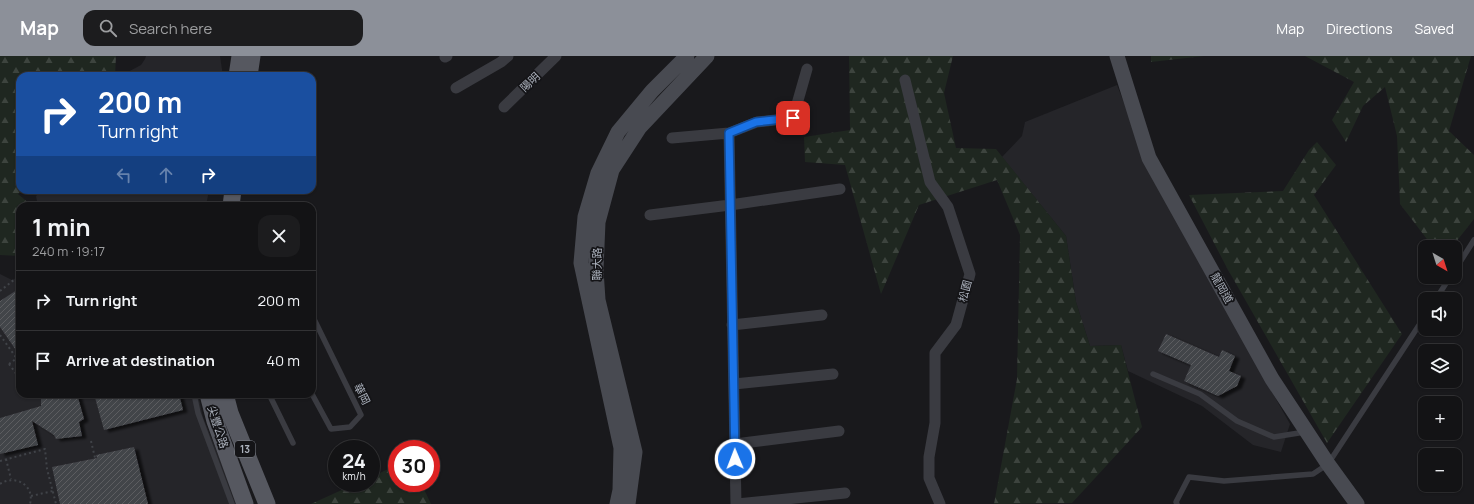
<!DOCTYPE html>
<html lang="en">
<head>
<meta charset="utf-8">
<style>
  :root { --surface:#131315; --page:#1c1c1e; --text:#f1f3f6; --muted:#9d9ea0; --line:#323234; --accent:#8c9099 }
  body { margin:0; font-family:Manrope,"Noto Sans TC",sans-serif; background:var(--page); color:var(--text); height:100vh; display:flex; flex-direction:column; font-size:15px; white-space:nowrap }
  * { box-sizing:border-box; margin:0 }
  p { font-size:13px; color:var(--muted) }
  .icon { flex:none; width:22px; height:22px; fill:none; stroke:currentColor; stroke-width:2; stroke-linecap:round; stroke-linejoin:round }
  .map { position:relative; flex:1; overflow:hidden }
  .panel { position:absolute; left:16px; top:146px; width:300px; height:196px; display:flex; flex-direction:column; background:var(--surface); border-radius:12px; box-shadow:0 1px 3px #0004,0 0 0 1px var(--line) }
  .panel>* { flex:none }
  .banner { position:absolute; left:16px; top:16px; width:300px; height:122px; border-radius:12px; box-shadow:0 1px 3px #0004,0 0 0 1px var(--line); background:#1a4fa0; color:#fff; overflow:hidden }
  .needle { width:26px; rotate:141deg }
  .fabs { position:absolute; left:1418px; top:184px; display:grid; gap:8px }
  .fabs a { display:grid; place-items:center; width:44px; height:44px; border-radius:8px; background:var(--surface); box-shadow:0 1px 3px #0004,0 0 0 1px var(--line); font-size:20px }
  .speed { position:absolute; left:328px; top:384px; display:flex; gap:8px; font-size:20px; font-weight:700; text-align:center }
  .speed>* { display:grid; place-content:center; width:52px; height:52px; border-radius:50%; background:var(--surface); box-shadow:0 1px 3px #0004,0 0 0 1px var(--line); line-height:1 }
  .speed small { font-size:10px; font-weight:400 }
  .speed .limit { border:6px solid #d22; background:#fff; color:#111 }
  .pin { position:absolute; display:grid; place-items:center; width:34px; height:34px; color:#fff; margin:-17px; border-radius:8px; box-shadow:0 2px 6px #0006 }
  .me { position:absolute; width:44px; margin:-22px; rotate:359deg; stroke-linejoin:round; filter:drop-shadow(0 0 3px #0008) }
  .turn { display:flex; align-items:center; gap:14px; height:84px; padding:0 16px; font-size:18px }
  .turn .icon { width:52px; height:52px; stroke-width:2.5 }
  .turn b { display:block; font-size:28px; line-height:34px }
  .lanes { display:flex; align-items:center; height:38px; padding:0 16px; background:#0003; justify-content:center; gap:20px; direction:ltr }
  .lanes .off { opacity:.35 }
  .round { display:grid; place-items:center; flex:none; width:42px; height:42px; border-radius:12px; background:var(--page) }
  .overview { display:flex; align-items:center; justify-content:space-between; height:68px; padding:0 16px }
  h1 { font-size:24px; font-weight:700; line-height:30px }
  ul { padding:0; list-style:none }
  li { display:flex; align-items:center; gap:12px; height:60px; padding:0 16px; border-top:1px solid var(--line) }
  li div { flex:1 }
  li b { display:block; font-size:15px }
  li em { font-style:normal }
  header { display:flex; align-items:center; gap:24px; box-sizing:border-box; height:56px; padding:0 20px; background:var(--accent); color:#fff }
  header strong { font-size:19px }
  nav { display:flex; gap:22px; margin-inline-start:auto; font-size:14px }
  .search { width:280px; height:36px; background:var(--page); display:flex; align-items:center; gap:10px; box-sizing:border-box; padding:0 14px; border-radius:12px; color:var(--muted); font-size:15px }
  .map>svg:first-child { display:block }
  .built { fill:#252529 }
  .forest { fill:url(#forest-firs) }
  .building { fill:url(#building-hatch); filter:url(#shadow) }
  .lines { fill:none; stroke-linecap:round; stroke-linejoin:round }
  .path { stroke:#404348; stroke-width:2; stroke-dasharray:2 3; stroke-linecap:butt }
  .lane { stroke:#3a3b41; stroke-width:5.5 }
  .street { stroke:#3a3b41; stroke-width:11 }
  .secondary { stroke:#484a51; stroke-width:15 }
  .primary { stroke:#565860; stroke-width:17 }
  .path-bridge { stroke:#404348; stroke-width:2; stroke-dasharray:2 3; stroke-linecap:butt }
  .route-casing { stroke:#114b97; stroke-width:10 }
  .route { stroke:#1a73e8; stroke-width:7 }
  .labels { text-anchor:middle; stroke-width:3.5; stroke-linejoin:round; paint-order:stroke }
  .shield { fill:#141417; stroke:#7e828a; stroke-width:1 }
  .shield-label { font-size:10px; font-weight:bold; fill:#abb1bc }
  .street-label { font-size:11px; fill:#abb1bc; stroke:#141417 }
</style>
</head>
<body>
<header>
<strong>Map</strong>
<div class="search"><svg class="icon" aria-label="search" viewBox="0 0 24 24"><circle cx="10" cy="10" r="6"/><path d="M15 15l6 6"/></svg>Search here</div>
<nav><a>Map</a><a>Directions</a><a>Saved</a></nav>
</header>
<div class="map">
<svg width="1474" height="448" viewBox="0 0 1474 448">
  <defs>
    <pattern id="forest-firs" width="22" height="20" patternUnits="userSpaceOnUse"><rect width="22" height="20" fill="#1f2720"/><path d="M5 1l3.5 6h-7zM16 11l3.5 6h-7z" fill="#3d443e"/></pattern>
    <pattern id="building-hatch" width="6" height="6" patternUnits="userSpaceOnUse"><rect width="6" height="6" fill="#434449"/><path d="M-1 1l2-2M0 6l6-6M5 7l2-2" fill="none" stroke="#5b5d61"/></pattern>
    <filter id="shadow"><feDropShadow dx="4.5" dy="2.5" stdDeviation="1" flood-color="#0009"/></filter>
  </defs>
  <rect width="100%" height="100%" fill="#19191c"/>
  <path class="built" d="M146 0H220L223 20H124V18L141 9 145 3Z
    M1117 29 1155 127 1290 368 1281 396 1253 389 1202 350 1128 315 1121 289 1090 290 1076 246 1066 180 1002 101 1022 80 1025 66Z
    M42 134H209L206 150H54L37 145 36 140Z
    M0 218 12 224 20 220V338H198L203 361 238 448H0Z"/>
  <path class="forest" d="M0 0H116L115 20H20V134H23L18 138 32 150H20V200L0 199Z
    M849 0H953L944 37 956 92 996 93 1066 180 1076 246 1090 290 1121 289 1142 371 1072 447 994 448 1017 323 1020 179 997 124 919 149 881 238 845 109 805 106 804 81 850 74Z
    M1151 0H1204L1151 6Z
    M1305 0H1471L1449 75 1474 99V163L1452 191H1433L1400 148 1397 80 1385 31 1363 50 1346 86 1332 64 1354 26Z
    M1317 86 1336 109 1314 139 1402 278 1327 387 1227 212 1189 139 1283 135 1309 94Z
    M397 409V427H421L431 448H311L357 427H371V421Z"/>
  <path class="building" d="M20 232V300L0 271V245Z
    M1166 278 1219 301 1222 294 1235 300 1229 315 1241 320 1237 330 1218 340 1184 325 1191 309 1158 295Z
    M41 338H77L84 363 79 366 82 380 56 383 54 379 32 365 38 389 0 398V362L41 350Z
    M94 338H179L183 354 104 374Z
    M134 391 148 448H60L52 411 97 402 96 399Z"/>
  <g class="lines">
    <path class="path" d="M0 235 20 219
      M0 279 20 307
      M9 308 20 323
      M91 385 106 448
      M6 403 11 423
      M0 405 45 393 47 413 56 448
      M0 428C15 418 35 429 30 448
      M31 440 53 435"/>
    <path class="lane" d="M1455 214 1474 184
      M1436 243 1450 221
      M1153 318 1200 338 1237 365 1274 381 1305 376
      M194 338 198 357 232 448
      M269 338 293 387
      M312 338 331 373 350 371 361 359 312 259
      M1177 448 1176 446 1189 421 1224 425 1313 418 1328 408 1425 260"/>
    <path class="street" d="M445 1 447 0
      M905 24 930 126 948 151 970 218 956 269 935 297V367L929 401V422L940 448
      M456 32 501 6 508 0
      M504 51 556 0
      M729 77 736 448
      M672 82 729 77 757 66 793 62 807 13
      M650 159 730 149 840 133
      M732 269 822 259
      M734 328 833 318
      M735 388 839 375
      M737 448 845 437"/>
    <path class="secondary" d="M1117 0 1149 102 1272 323 1328 408 1357 448
      M617 448 620 434 621 392 581 207 585 161 598 117 618 76 652 35 687 0
      M628 448 635 396 598 244 596 214 598 166 612 114 640 71 707 0"/>
    <path class="primary" d="M237 20 240 0
      M249 20 252 0
      M231 150 233 134
      M208 338 215 365 245 448
      M225 338 230 357 267 448"/>
    <path class="path-bridge" d="M9 308 20 300"/>
  </g>
  <g class="lines">
    <g class="route-casing">
      <path id="route" d="M735 403 729 77 756 66 793 62"/>
    </g>
    <use href="#route" class="route"/>
  </g>
  <g class="labels">
    <rect class="shield" x="235" y="385" width="20" height="16" rx="3"/>
    <g class="shield-label">
      <text x="245" y="397">13</text>
    </g>
    <g class="street-label">
      <text transform="translate(530 26) rotate(-44)" y="4">陽明</text>
      <text transform="translate(597 208) rotate(-90)" y="4">聯大路</text>
      <text transform="translate(1222 232) rotate(61)" y="4">龍岡道</text>
      <text transform="translate(965 235) rotate(-75)" y="4">松園</text>
      <text transform="translate(362 338) rotate(64)" y="4">華岡</text>
      <text transform="translate(218 371) rotate(72)" y="4">尖豐公路</text>
    </g>
  </g>
</svg>
<div class="fabs">
<a><svg class="needle" viewBox="-14 -14 28 28"><path d="M0-13l5 13h-10z" fill="#e53935"/><path d="M0 13l5-13h-10z" fill="#9d9ea0"/></svg></a>
<a><svg class="icon" aria-label="sound" viewBox="0 0 24 24"><path d="M4 9h4l5-4v14l-5-4H4zM17 9q2 3 0 6"/></svg></a>
<a><svg class="icon" aria-label="layers" viewBox="0 0 24 24"><path d="M12 4l9 5-9 5-9-5zM3 14l9 5 9-5"/></svg></a>
<a>+</a>
<a>−</a>
</div>
<div class="speed"><div>24<small>km/h</small></div><div class="limit">30</div></div>
<div class="pin" style="left:793px;top:62px;background:#d93025"><svg class="icon" aria-label="arrive" viewBox="0 0 24 24"><path d="M6 21V4h12l-3 4 3 4H6"/></svg></div>
<svg class="me" style="left:735px;top:403px" viewBox="-20 -20 40 40"><circle r="17" fill="#1a73e8" stroke="#fff" stroke-width="3"/><path d="M0-11L8 9 0 5-8 9z" fill="#fff"/></svg>
<div class="banner">
<div class="turn"><svg class="icon" aria-label="right" viewBox="0 0 24 24"><path d="M7 20v-9h11M14 6l5 5-5 5"/></svg><div><b>200 m</b>Turn right</div></div>
<div class="lanes"><svg class="icon off" aria-label="left" viewBox="0 0 24 24"><path d="M17 20v-9H6M10 6l-5 5 5 5"/></svg><svg class="icon off" aria-label="ahead" viewBox="0 0 24 24"><path d="M12 20V5M6 11l6-6 6 6"/></svg><svg class="icon" aria-label="right" viewBox="0 0 24 24"><path d="M7 20v-9h11M14 6l5 5-5 5"/></svg></div>
</div>
<section class="panel">
<div class="overview"><div><h1>1 min</h1><p>240 m · 19:17</p></div><a class="round"><svg class="icon" aria-label="close" viewBox="0 0 24 24"><path d="M6 6l12 12M18 6L6 18"/></svg></a></div>
<ul>
<li><svg class="icon" aria-label="right" viewBox="0 0 24 24"><path d="M7 20v-9h11M14 6l5 5-5 5"/></svg><div><b>Turn right</b></div><em>200 m</em></li>
<li><svg class="icon" aria-label="arrive" viewBox="0 0 24 24"><path d="M6 21V4h12l-3 4 3 4H6"/></svg><div><b>Arrive at destination</b></div><em>40 m</em></li>
</ul>
</section>
</div>
</body>
</html>
